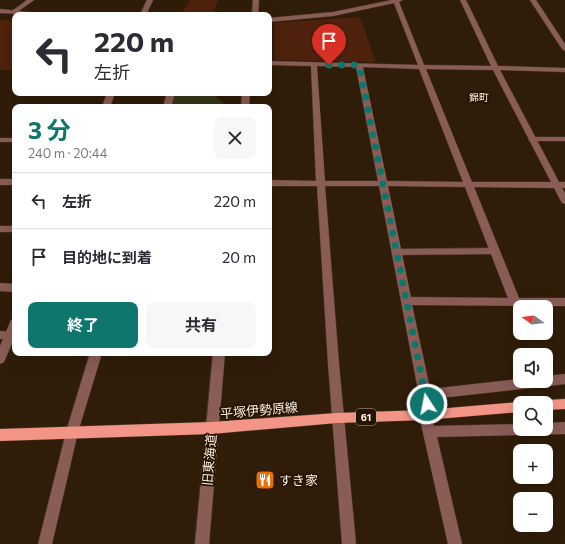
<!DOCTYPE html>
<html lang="ja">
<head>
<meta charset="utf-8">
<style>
  :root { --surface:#fff; --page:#f7f7f7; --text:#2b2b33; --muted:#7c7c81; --line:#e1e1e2; --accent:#0f766e }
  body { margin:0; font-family:Commissioner,"Noto Sans JP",sans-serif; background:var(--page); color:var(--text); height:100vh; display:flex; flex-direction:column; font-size:15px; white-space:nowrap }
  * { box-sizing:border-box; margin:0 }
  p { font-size:13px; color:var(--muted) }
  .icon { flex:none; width:22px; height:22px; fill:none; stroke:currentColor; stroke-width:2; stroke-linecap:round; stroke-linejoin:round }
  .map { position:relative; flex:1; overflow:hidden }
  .sheet { position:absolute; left:12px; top:104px; width:260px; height:252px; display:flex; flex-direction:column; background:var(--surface); border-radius:8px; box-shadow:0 4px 16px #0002 }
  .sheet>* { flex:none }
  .hud { position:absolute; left:12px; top:12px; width:260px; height:84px; border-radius:8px; box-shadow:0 4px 16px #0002; background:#fff; color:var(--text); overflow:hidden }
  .needle { width:26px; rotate:285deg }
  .tools { position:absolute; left:513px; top:300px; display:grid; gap:8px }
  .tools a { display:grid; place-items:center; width:40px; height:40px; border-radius:8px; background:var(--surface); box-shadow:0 4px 16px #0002; font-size:20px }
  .pin { position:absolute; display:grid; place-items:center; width:34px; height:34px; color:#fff; margin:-41px -17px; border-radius:50% 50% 50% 0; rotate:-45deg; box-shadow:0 0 4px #0007 }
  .pin .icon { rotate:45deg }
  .me { position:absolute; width:44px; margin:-22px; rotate:349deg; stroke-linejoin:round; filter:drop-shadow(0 0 3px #0008) }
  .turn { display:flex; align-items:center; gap:14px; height:84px; padding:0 16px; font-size:18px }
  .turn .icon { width:52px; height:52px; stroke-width:2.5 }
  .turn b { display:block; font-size:28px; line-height:34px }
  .round { display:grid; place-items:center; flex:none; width:42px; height:42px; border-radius:8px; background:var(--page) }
  .overview { display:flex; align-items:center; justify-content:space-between; height:68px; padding:0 16px }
  h1 { font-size:24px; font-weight:700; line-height:30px; color:var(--accent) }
  .cta { display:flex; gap:8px; margin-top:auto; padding:8px 16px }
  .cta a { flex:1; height:46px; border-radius:8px; background:var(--accent); color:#fff; font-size:16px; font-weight:700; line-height:46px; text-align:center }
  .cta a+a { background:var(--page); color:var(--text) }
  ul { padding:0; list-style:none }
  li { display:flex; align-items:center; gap:12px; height:56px; padding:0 16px; border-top:1px solid var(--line) }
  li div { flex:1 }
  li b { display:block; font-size:15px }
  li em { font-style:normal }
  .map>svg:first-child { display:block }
  .green { fill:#343716 }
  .building { fill:#4e220c }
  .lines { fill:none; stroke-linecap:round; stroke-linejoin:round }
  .service-casing { stroke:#4c3a27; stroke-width:1 }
  .minor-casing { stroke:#4c3a27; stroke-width:1 }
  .tertiary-casing { stroke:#4c3a27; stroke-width:1 }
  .primary-casing { stroke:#4c3a27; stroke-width:1 }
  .service { fill:#895c55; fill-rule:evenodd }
  .minor { fill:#895c55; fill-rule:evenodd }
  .tertiary { fill:#895c55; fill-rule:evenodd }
  .primary { fill:#f29587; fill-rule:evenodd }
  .route { stroke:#0f766e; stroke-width:7; stroke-dasharray:0 12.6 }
  .labels { text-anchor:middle; stroke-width:3.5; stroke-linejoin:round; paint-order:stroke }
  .far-neighbourhood-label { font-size:10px; fill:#faede0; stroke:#261402 }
  .shield { fill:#261402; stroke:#baac9d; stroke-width:1 }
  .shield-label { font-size:10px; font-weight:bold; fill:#faede0 }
  .near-street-label { font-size:13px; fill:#faede0; stroke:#261402 }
  .near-poi-label { font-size:13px; fill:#faede0; stroke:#261402; text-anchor:start }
</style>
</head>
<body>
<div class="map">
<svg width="565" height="544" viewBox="0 0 565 544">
  <rect width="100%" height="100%" fill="#301d09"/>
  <path class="green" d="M174 95H213L223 102 222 107H171Z"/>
  <path class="building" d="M190 0H219L211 15H180Z
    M360 17 376 62 275 60 274 23Z
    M0 20H15V70H0Z"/>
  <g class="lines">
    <g class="service-casing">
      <path id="service" d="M27 0H34L16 13H12V11Z
        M529 137H565V141H529Z
        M0 226H15V232H0Z
        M495 248 500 251 495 254 397 255 392 252 397 249Z
        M0 331 14 332 15 336 10 339H0Z
        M72 426 76 428 78 432 52 544H38L66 432 68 428Z"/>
    </g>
    <g class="minor-casing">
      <path id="minor" d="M147 0H153L146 15H140Z
        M392 0H403L399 2 424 65 491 66 460 0H466L498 66 565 68V72L500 70 559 182H565V188H562L565 193V204L562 203 554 188 474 187 519 298H565V306L412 305 430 389 520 379V381H546V376L565 374V384L432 399 435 414 432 418 434 426 520 424V429H546V423L565 422V434L437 437 462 544H448L419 415 422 411 379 186H325L339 364 356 544H342L328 364 317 186H269V180L316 181 311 66 269 65V61L418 65 394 3 333 16 269 22V18L333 12ZM317 66 356 67 378 181H325ZM363 67 419 69 463 182 387 181ZM426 69 493 70 551 182H472ZM388 186 465 187 508 298 411 297Z
        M530 0H536L565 44V51L562 49Z
        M0 9 38 13 41 15 0 13Z
        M107 93H115L110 107H102Z
        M167 93H175L171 107H163Z
        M0 138H15V142H0Z
        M0 179H15V185H0Z
        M0 283 15 284V292L0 291Z
        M15 319V336L4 362 0 364V346L11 320Z
        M90 353H102L78 432 76 436 72 438 68 436 66 432Z"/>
    </g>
    <g class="tertiary-casing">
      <path id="tertiary" d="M253 0H259L258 15H252Z
        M242 93H250L249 107H241Z
        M213 353H225L209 544H195Z"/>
    </g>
    <g class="primary-casing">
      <path id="primary" d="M565 399V409L546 410V403H541L546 400Z
        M520 402 524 403H520V412L425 420 337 423 211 434 0 441V429L211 422 337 413 425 410Z"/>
    </g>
    <use href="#service" class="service"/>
    <use href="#minor" class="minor"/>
    <use href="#tertiary" class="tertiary"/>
    <use href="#primary" class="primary"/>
  </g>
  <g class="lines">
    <path class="route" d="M329 65H359L427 404"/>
  </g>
  <defs>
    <g id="restaurant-square" transform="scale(1)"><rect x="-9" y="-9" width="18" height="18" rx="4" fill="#e8710a" stroke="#261402"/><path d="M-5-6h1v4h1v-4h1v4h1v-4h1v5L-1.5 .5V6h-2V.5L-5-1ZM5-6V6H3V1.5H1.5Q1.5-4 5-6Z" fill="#fff"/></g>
  </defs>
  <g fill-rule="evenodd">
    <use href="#restaurant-square" x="265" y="480"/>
  </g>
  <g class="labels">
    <g class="far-neighbourhood-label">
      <text x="479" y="101">錦町</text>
    </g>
    <rect class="shield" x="356" y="409" width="20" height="16" rx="3"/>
    <g class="shield-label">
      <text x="366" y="421">61</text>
    </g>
    <g class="near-street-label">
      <text transform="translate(259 410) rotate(-5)" y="5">平塚伊勢原線</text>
      <text transform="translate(209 460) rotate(-85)" y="5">旧東海道</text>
    </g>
    <g class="near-poi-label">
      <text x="279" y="485">すき家</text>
    </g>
  </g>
</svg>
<div class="tools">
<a><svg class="needle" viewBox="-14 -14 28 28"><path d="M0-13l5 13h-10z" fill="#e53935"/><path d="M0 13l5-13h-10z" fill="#7c7c81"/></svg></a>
<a><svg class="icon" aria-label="sound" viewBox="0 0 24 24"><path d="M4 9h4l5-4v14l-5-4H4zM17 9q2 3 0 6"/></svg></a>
<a><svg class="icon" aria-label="search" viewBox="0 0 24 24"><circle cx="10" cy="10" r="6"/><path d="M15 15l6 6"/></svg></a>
<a>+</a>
<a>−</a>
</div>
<div class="pin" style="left:329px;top:65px;background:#d93025"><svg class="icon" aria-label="arrive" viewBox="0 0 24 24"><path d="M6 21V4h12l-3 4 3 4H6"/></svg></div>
<svg class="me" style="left:427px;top:404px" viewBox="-20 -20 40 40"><circle r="17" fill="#0f766e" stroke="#fff" stroke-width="3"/><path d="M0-11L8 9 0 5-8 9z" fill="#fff"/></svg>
<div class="hud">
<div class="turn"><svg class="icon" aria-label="left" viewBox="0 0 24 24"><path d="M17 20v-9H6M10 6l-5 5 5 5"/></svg><div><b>220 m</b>左折</div></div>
</div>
<section class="sheet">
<div class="overview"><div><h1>3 分</h1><p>240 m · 20:44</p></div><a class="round"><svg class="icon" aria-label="close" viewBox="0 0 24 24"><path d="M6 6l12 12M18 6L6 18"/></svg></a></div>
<ul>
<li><svg class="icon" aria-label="left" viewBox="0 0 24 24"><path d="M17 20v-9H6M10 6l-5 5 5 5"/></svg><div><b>左折</b></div><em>220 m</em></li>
<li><svg class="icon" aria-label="arrive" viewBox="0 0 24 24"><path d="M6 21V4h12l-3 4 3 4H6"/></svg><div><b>目的地に到着</b></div><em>20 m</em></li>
</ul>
<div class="cta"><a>終了</a><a>共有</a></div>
</section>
</div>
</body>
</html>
